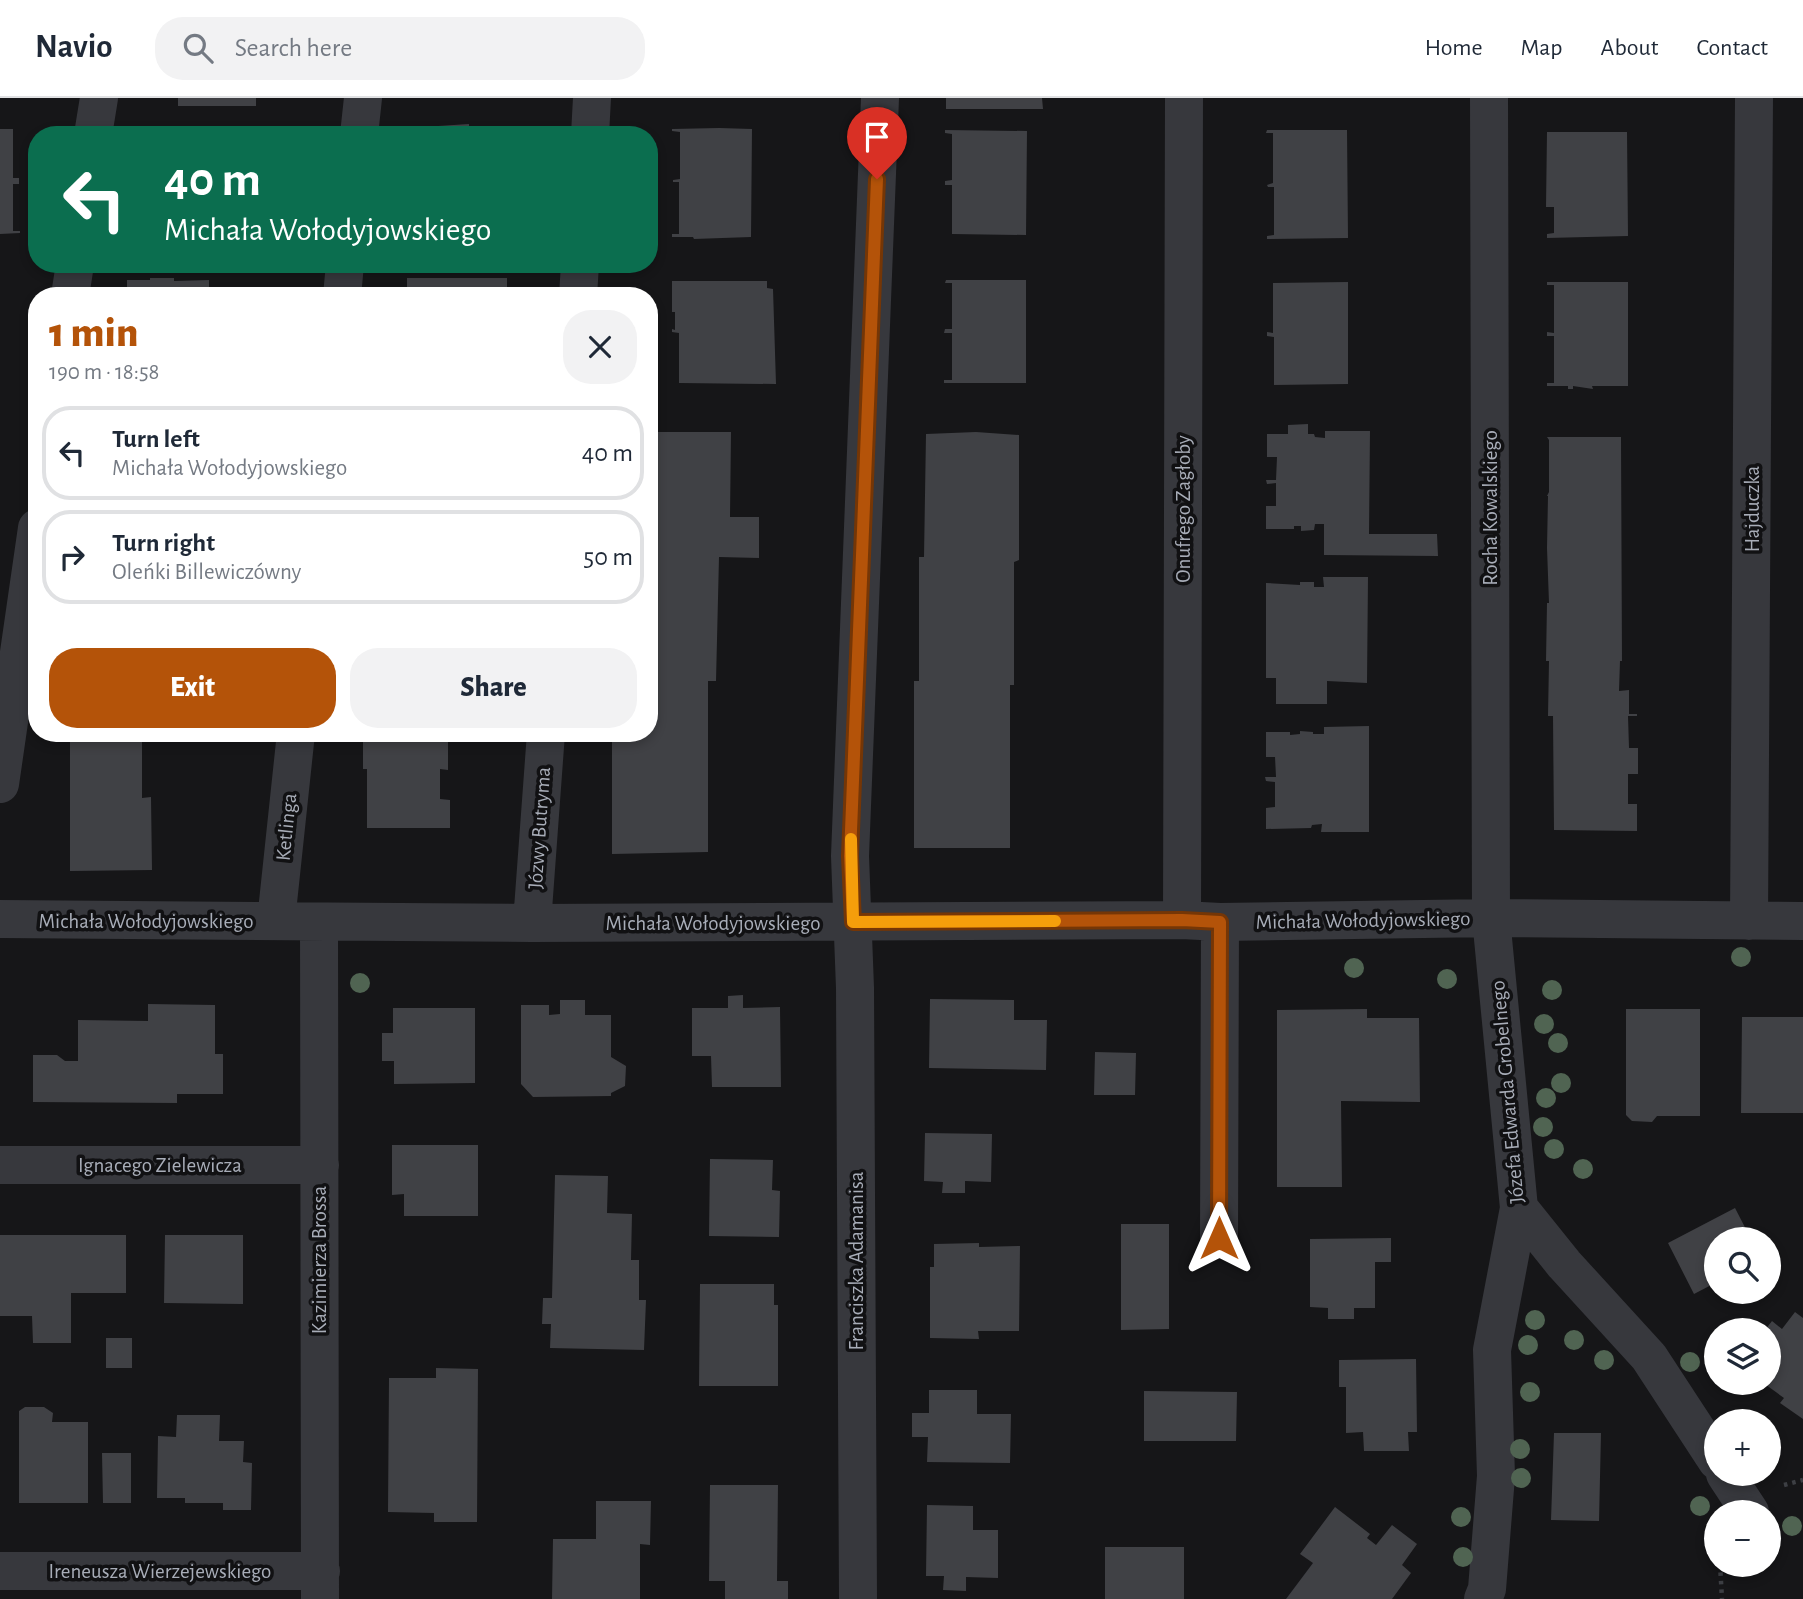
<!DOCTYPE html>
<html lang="en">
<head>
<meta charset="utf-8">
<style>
  :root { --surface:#fff; --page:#f2f2f3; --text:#1f2937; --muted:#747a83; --line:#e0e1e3; --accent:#b45309 }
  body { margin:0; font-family:"Alegreya Sans",sans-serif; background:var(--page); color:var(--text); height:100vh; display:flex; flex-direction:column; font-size:26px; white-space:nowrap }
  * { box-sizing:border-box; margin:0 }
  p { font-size:23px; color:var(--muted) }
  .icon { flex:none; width:38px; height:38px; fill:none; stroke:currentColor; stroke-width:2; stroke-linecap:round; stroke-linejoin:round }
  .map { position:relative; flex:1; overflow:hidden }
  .sheet { position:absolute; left:28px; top:189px; width:630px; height:455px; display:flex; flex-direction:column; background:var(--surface); border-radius:28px; box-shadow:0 4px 10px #0003 }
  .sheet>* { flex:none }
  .guide { position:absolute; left:28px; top:28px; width:630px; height:147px; border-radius:28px; box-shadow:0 4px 10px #0003; background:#0b6e4f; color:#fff; overflow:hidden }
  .buttons { position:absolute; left:1704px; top:1129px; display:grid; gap:14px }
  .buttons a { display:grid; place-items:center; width:77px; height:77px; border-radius:50%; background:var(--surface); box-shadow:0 4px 10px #0003; font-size:35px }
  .pin { position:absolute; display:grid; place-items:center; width:60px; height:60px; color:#fff; margin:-72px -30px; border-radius:50% 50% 50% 0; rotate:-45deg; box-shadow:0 0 7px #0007 }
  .pin .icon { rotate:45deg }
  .me { position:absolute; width:77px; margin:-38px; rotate:0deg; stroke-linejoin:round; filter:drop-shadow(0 0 5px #0008) }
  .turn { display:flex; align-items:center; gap:24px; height:147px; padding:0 21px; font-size:32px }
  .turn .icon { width:91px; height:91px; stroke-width:2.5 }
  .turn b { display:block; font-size:49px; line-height:60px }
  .round { display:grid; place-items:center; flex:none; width:74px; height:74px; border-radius:28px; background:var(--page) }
  .head { display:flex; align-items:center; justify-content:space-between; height:119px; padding:0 21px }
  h1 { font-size:42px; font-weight:800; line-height:52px; color:var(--accent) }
  .primary-button { display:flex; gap:14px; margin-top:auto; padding:14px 21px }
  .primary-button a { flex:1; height:80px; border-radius:28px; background:var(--accent); color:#fff; font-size:28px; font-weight:800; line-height:80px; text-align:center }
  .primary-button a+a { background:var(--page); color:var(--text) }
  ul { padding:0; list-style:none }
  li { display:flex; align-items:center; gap:21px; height:94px; margin:0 14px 10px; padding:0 7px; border:4px solid var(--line); border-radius:28px }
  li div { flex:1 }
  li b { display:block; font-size:26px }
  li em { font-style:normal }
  header { display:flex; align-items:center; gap:42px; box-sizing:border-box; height:98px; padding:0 35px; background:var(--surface); border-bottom:2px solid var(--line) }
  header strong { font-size:33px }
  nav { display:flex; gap:38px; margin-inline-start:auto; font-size:24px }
  .search { width:490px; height:63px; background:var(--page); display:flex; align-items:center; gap:18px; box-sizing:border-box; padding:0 24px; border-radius:28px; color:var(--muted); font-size:26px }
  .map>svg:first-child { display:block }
  .building { fill:#404145 }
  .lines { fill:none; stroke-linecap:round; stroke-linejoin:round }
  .path { stroke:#3d3f44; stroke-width:4.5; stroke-dasharray:3.5 5; stroke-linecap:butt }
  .minor { stroke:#37383d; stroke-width:38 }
  .tree { fill:#506452 }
  .route-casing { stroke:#753606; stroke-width:18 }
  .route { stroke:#b45309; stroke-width:12 }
  .slow { stroke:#f59e0b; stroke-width:12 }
  .labels { text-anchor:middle; stroke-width:7; stroke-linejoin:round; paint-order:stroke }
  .street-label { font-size:21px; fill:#a8adb8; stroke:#111113 }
</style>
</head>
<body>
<header>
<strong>Navio</strong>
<div class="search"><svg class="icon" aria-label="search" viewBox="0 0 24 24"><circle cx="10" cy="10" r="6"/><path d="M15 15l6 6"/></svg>Search here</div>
<nav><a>Home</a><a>Map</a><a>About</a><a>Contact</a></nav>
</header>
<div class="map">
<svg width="1803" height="1501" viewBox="0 0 1803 1501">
  <rect width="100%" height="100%" fill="#161618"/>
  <path class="building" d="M178 0H256V8H178Z
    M946 0H1042L1043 11H946Z
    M469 26V29H504V37H428V32L423 33V29Z
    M719 30 752 31 751 139 694 141 693 139H672V136H679V84H673V82L680 81V34L672 33V31Z
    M0 31H13V80H19V86H13V133H20V135L0 136Z
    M167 31 196 32V37H151V34L167 33Z
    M945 32 1027 33 1026 137 952 136V87H945V83L952 82V36L945 35Z
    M1267 32H1347L1348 140 1267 141V138L1274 137V89H1268L1267 87 1273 85V35H1266Z
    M1547 34H1627L1628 138 1547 140V136L1554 135V109H1546Z
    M150 180H174V183L209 182V198H127V182H150Z
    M407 180H507V198H407Z
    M946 182H1026V285H944V282H952V235H944L945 231H952V185H945Z
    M672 183H767V190L773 191 776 286 679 285V235L672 234V231L675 232V214H672Z
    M1348 184V286L1274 287V239L1267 238V234L1273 235V185Z
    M1547 184H1628V288H1592L1593 291 1573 288V291H1568V288H1547V285H1554V238H1547V234L1554 235V187H1547Z
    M1308 326V336H1314L1315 339 1325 340V333H1370L1369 436H1437L1438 458 1324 457V426H1315L1314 432 1301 433V428H1294V431H1266V408H1276V385L1267 386 1266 382H1276L1277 359H1267V336H1288V327Z
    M649 334H731L730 419H759V460L719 459 716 583H708V754L612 756V635H649Z
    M976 334 1019 337V462L1014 464V587H1010V750H914V583H919V459H924L926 336Z
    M1547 339H1621L1622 563H1620L1619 593 1629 592V616H1637V618H1628L1629 650H1638V676H1628V706H1637V733L1554 732 1553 618H1548L1549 563H1546L1547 505H1549L1547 450 1548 398H1547L1549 394V342Z
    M1323 479H1368L1367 585 1327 583V606H1276V580H1266V485L1300 487V484H1314V489H1324Z
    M1369 628V734H1321L1322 726 1312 727 1311 730 1266 731V710L1275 709V684L1266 683 1265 679H1276L1275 659H1266V634H1290V637L1300 636V633L1313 634V636H1324V629Z
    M70 635H142V700L151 699 152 772 70 773Z
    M363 635H448V672L440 671V701L450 702V730H367V671H363Z
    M743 897V910L780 909 781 989H712L711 958H692V910H728V898Z
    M930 901 1014 902V922H1047L1046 972 929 970Z
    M560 902H585V917H611V959L626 968 625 988 611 995V998L533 999 521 986V907H549V917L560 916Z
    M148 906 215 907V956H223V996H177V1005L33 1004V957H57L65 963H78V922L148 923Z
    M393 910H475V985L394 986V963H382V935H393Z
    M1367 911V920H1419L1420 1004 1341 1003 1342 1089H1277V912Z
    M1626 911H1700V1018H1657L1652 1024 1632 1023 1626 1017Z
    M1742 919H1803V1015H1741Z
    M1095 954 1136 955 1135 997H1094Z
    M925 1035 992 1036 991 1084 965 1083V1095H942L943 1084 924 1083Z
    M392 1047H478V1118H404V1096L392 1097Z
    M710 1061 773 1062 772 1092 780 1093 779 1139 709 1138Z
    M555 1077 608 1078 607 1115 632 1116 631 1162H639V1202H646L644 1252 550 1250 551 1226H542L543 1200H552Z
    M1735 1110 1751 1141H1717V1184L1694 1196 1668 1145Z
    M1121 1126H1169V1231L1121 1232Z
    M0 1137H126V1195H71V1245H33L32 1218H0Z
    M165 1137H243V1206L164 1205Z
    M1391 1140V1164H1375V1210H1354V1221H1328V1210L1310 1209V1141Z
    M979 1145V1149L1020 1148 1019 1233H978L979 1241 930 1240V1169H934V1146Z
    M700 1186H774V1207H778V1288H699Z
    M1795 1214 1803 1220V1321L1780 1305 1784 1300 1762 1284H1769V1232H1765L1772 1223 1782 1231Z
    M106 1240H132V1270H106Z
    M1416 1261 1417 1334H1408L1409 1353H1364L1363 1334 1346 1335V1289H1339V1262Z
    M436 1270 478 1271 477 1424H434V1415L388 1414 389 1280H436Z
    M929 1292H977V1316H1011L1010 1365 927 1364 928 1339H912V1315H929Z
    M1144 1293 1237 1294 1236 1343H1144Z
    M25 1309H44L53 1315 52 1324H88V1405H19V1313Z
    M177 1317H220L219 1343H244L243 1364 252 1365 251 1412H223V1405H185V1400H157L158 1338 176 1339Z
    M1554 1335H1601L1599 1423 1551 1422Z
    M102 1355H131V1405H103Z
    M710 1387H778L777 1483H788V1501H725V1483H709Z
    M596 1403H651L650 1447 640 1446V1501H552L553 1441H596Z
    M927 1407 973 1408V1432H998V1480L966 1479V1493L943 1492 944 1478H926Z
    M1335 1409 1370 1436 1367 1440 1376 1447 1392 1427 1417 1446 1402 1467 1411 1475 1392 1501H1286L1313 1465 1300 1456Z
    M1105 1449H1184V1501H1105Z"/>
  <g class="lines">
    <path class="path" d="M1784 1387 1803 1382
      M1720 1466 1722 1501"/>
    <path class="minor" d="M93 37 99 0
      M359 37 363 0
      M590 37 592 0
      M70 198 75 166
      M342 198 345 166
      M578 198 580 166
      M0 686 37 430
      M0 821 532 825 1182 822 1220 824 1491 820 1803 823
      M1182 822 1184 0
      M276 823 296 635
      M1749 823 1754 0
      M319 824 320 1501
      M532 825 546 635
      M0 1067H320
      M1519 1110 1564 1166 1649 1259 1717 1363
      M1219 1140 1220 824
      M1725 1376 1750 1414
      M0 1473H321
      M858 1501 855 890 850 758 880 0
      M1483 1501 1487 1491 1496 1378 1492 1252 1519 1110 1491 820 1489 0"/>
  </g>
  <g class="tree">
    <circle cx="1741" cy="859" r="10"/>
    <circle cx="1354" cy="870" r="10"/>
    <circle cx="1447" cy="881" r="10"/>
    <circle cx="360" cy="885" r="10"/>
    <circle cx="1552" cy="892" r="10"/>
    <circle cx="1544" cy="926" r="10"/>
    <circle cx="1558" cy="945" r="10"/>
    <circle cx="1561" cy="985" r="10"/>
    <circle cx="1546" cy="1000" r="10"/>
    <circle cx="1543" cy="1029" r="10"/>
    <circle cx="1554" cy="1051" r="10"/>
    <circle cx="1583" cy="1071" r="10"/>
    <circle cx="1535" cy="1222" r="10"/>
    <circle cx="1574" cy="1242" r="10"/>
    <circle cx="1528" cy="1247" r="10"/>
    <circle cx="1604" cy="1262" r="10"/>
    <circle cx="1690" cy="1264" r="10"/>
    <circle cx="1530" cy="1294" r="10"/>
    <circle cx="1520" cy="1351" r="10"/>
    <circle cx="1521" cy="1380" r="10"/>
    <circle cx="1700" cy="1408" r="10"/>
    <circle cx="1461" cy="1419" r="10"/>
    <circle cx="1792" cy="1428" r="10"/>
    <circle cx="1463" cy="1459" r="10"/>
  </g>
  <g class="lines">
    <g class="route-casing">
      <path id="route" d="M877 81 850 758 853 824 1182 822 1220 824 1219 1140"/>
    </g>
    <use href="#route" class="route"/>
    <path class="slow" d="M851 741 853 824 1055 823"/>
  </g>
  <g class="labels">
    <g class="street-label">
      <text transform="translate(1490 410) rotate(-90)" y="7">Rocha Kowalskiego</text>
      <text transform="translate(1183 411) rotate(-90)" y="7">Onufrego Zagłoby</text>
      <text transform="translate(1752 411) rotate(-90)" y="7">Hajduczka</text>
      <text transform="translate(286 729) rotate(-84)" y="7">Ketlinga</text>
      <text transform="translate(539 730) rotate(-86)" y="7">Józwy Butryma</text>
      <text transform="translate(1363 822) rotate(-1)" y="7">Michała Wołodyjowskiego</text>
      <text x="146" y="830">Michała Wołodyjowskiego</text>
      <text x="713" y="832">Michała Wołodyjowskiego</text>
      <text transform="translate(1507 994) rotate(-95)" y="7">Józefa Edwarda Grobelnego</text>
      <text x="160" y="1074">Ignacego Zielewicza</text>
      <text transform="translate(319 1162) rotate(-90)" y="7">Kazimierza Brossa</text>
      <text transform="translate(856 1163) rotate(-90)" y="7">Franciszka Adamanisa</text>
      <text x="160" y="1480">Ireneusza Wierzejewskiego</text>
    </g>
  </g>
</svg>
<div class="buttons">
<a><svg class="icon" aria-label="search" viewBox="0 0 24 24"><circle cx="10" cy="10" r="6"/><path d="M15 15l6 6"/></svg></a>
<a><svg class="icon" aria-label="layers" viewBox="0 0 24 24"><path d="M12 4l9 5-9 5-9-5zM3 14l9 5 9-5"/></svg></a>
<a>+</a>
<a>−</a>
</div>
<div class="pin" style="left:877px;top:81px;background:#d93025"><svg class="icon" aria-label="arrive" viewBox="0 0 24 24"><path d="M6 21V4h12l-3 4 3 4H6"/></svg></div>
<svg class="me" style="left:1219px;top:1140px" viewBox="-20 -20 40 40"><path d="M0-17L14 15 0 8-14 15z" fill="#b45309" stroke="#fff" stroke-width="4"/></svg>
<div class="guide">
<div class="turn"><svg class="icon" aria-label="left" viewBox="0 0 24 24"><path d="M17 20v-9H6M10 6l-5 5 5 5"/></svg><div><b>40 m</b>Michała Wołodyjowskiego</div></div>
</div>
<section class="sheet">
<div class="head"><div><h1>1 min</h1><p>190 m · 18:58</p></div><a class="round"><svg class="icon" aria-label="close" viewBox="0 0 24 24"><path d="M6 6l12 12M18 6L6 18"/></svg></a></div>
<ul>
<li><svg class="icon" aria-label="left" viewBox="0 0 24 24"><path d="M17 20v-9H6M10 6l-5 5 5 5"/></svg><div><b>Turn left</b><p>Michała Wołodyjowskiego</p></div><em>40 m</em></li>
<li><svg class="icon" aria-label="right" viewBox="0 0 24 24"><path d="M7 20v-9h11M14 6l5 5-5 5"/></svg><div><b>Turn right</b><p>Oleńki Billewiczówny</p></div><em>50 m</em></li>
</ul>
<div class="primary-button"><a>Exit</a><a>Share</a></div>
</section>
</div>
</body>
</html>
